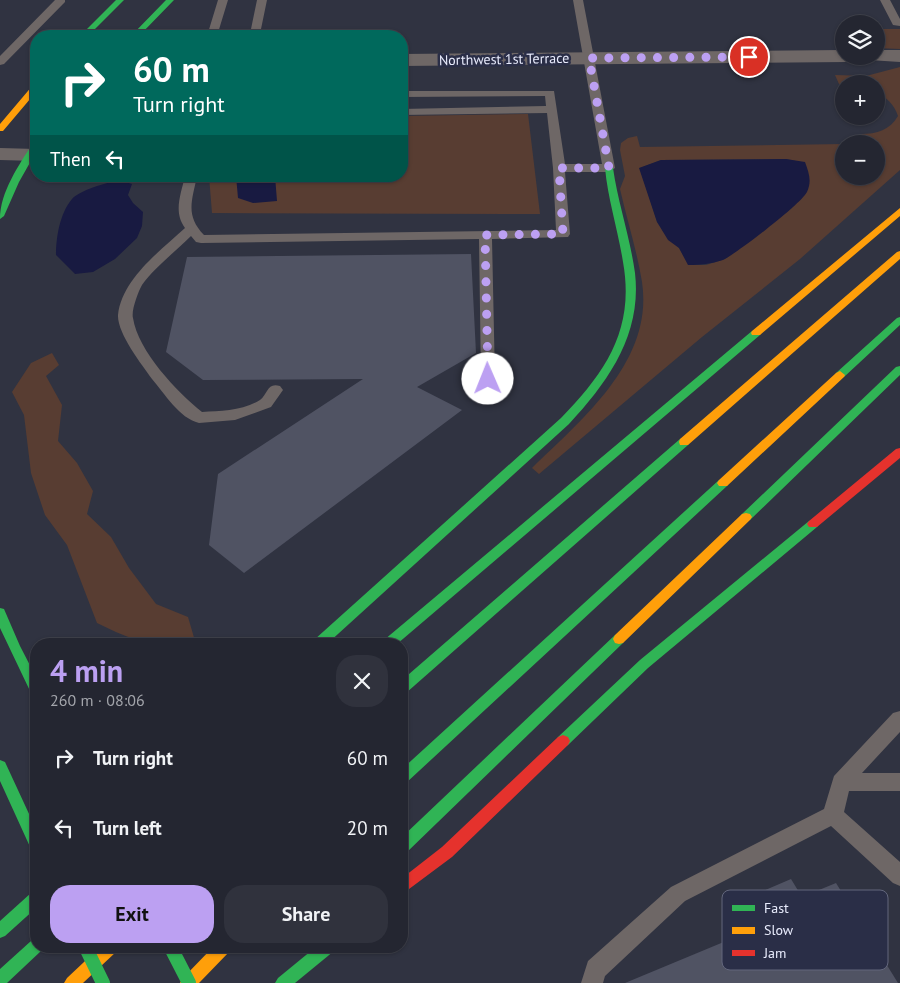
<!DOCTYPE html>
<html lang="en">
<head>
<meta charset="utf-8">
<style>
  :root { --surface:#242631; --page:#30323d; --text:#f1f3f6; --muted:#a3a5ab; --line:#41434d; --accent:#bca0f2 }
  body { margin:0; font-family:"PT Sans",sans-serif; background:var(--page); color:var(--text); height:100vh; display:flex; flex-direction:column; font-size:19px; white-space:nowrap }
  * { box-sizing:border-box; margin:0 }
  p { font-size:16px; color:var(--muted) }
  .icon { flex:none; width:28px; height:28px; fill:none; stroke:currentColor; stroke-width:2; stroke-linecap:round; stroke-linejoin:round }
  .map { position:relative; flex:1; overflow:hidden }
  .details { position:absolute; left:30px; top:638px; width:378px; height:315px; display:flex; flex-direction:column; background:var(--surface); border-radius:20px; box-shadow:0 1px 4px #0004,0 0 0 1px var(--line) }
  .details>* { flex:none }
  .guide { position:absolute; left:30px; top:30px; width:378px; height:152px; border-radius:20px; box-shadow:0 1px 4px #0004,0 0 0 1px var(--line); background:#00695c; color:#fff; overflow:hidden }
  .fabs { position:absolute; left:835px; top:15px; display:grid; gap:10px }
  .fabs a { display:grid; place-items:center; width:50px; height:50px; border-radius:50%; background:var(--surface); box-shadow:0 1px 4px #0004,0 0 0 1px var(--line); font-size:25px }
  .pin { position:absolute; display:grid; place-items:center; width:42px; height:42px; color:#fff; margin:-21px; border:2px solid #fff; border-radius:50%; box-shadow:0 1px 5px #0007 }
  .me { position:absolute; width:55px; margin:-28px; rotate:359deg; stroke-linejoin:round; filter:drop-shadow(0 0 4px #0008) }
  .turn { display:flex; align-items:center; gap:18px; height:105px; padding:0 20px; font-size:22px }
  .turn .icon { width:65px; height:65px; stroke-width:2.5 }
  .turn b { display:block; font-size:35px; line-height:42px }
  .then { display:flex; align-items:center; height:48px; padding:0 20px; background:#0003; gap:10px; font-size:19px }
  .round { display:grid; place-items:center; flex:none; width:52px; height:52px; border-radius:20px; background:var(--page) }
  .overview { display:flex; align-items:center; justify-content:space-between; height:85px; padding:0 20px }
  h1 { font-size:30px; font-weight:600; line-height:38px; color:var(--accent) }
  .action { display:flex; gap:10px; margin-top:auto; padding:10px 20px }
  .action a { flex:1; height:58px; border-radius:20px; background:var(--accent); color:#111; font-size:20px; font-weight:600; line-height:58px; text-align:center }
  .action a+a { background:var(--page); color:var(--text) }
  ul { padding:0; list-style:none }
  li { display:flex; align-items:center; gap:15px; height:70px; padding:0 20px }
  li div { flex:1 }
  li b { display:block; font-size:19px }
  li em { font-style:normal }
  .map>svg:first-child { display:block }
  .green { fill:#583d32; fill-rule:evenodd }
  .water { fill:#181a41 }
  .building { fill:#505363 }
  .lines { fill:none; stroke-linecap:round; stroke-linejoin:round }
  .lane { fill:#6e6766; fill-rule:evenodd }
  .street { fill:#6e6766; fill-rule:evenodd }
  .fast { fill:#30b455; fill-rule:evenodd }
  .slow { fill:#ff9f0a; fill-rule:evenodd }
  .jam { fill:#e5322d; fill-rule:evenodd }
  .fast-bridge { stroke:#30b455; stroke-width:14 }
  .route { stroke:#bca0f2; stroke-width:9; stroke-dasharray:0 16.2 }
  .labels { text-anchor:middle; stroke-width:5; stroke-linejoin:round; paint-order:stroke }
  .far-street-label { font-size:14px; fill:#e8ebfc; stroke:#2a2e47 }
  .key { fill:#2a2e47; stroke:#63677d; stroke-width:1 }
  .key-label { font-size:14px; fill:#e8ebfc }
</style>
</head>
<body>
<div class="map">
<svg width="900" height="983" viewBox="0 0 900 983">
  <rect width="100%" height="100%" fill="#303341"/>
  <path class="green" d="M876 29H900V49L876 48Z
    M900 67V170L800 259 702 337 539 474 532 468C582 419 654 361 642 282 637 251 627 220 620 189L625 176 620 150 621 143 628 138 637 136 640 147 844 144V176H876V144H866L861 134C877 134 890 130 898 116 894 104 887 98 876 92V84H839L835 75 866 76ZM786 159 805 163 792 208 725 259 706 265H689L679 248 657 222 640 168 661 160Z
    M528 114 540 214 212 213 209 176H401V116Z
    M52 353 59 365 46 376 62 405 58 441 77 463 93 491 87 514 111 537 129 568 156 604 188 617 195 641C154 650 132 640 97 623L67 545 45 515 31 473 24 415 12 392 31 363Z"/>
  <path class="water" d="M786 159 805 162C809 173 812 181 807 192 801 204 736 254 723 260 711 264 700 265 688 265L679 248 668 240 657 222 639 168 661 160Z
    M236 176H275L277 201 253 203 238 198Z
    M119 180 132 184 128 195 133 203 143 212 142 226 137 238 115 259 93 272 75 274 56 255C56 237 60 213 72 199 80 190 106 183 119 180Z"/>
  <path class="building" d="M471 254 476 353 417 387 462 410 244 573 209 545 218 474 363 379 203 380 166 352 187 257Z
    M791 879 802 897 836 883 898 983H625L779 919 763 891Z"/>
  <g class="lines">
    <path class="lane" d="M55 0H65V2L4 64 0 65V56Z
      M218 0H228L217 36H207Z
      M257 0H267L261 29 256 32 251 29Z
      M573 0H583L615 168 609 172H565L570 234 568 237 492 239 495 379 493 383 488 384 483 383 481 379 479 239 201 243 196 242 191 236C175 252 155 267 142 285 138 292 131 311 133 318 138 351 177 392 202 412 221 411 243 411 260 400 268 394 267 382 280 386L283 390 271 407 235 420 199 423C179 418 165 394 152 379 142 365 117 333 118 315 122 279 160 251 185 228 173 212 181 194 185 176H197C192 201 185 215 204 235L556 230 553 168 547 113 401 115V109L546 106 545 96 401 97V91H554L565 164H602Z
      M880 0H890L900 19V26L893 25Z
      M900 711V732L862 773H900V791H849L844 812 900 862V886L893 883 831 826 685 901 605 976 603 983H581L588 961 671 887 824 809 834 776 893 713Z"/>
    <path class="street" d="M844 50V56H856L854 60 847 62 401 66V54Z
      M876 50H900V62L869 60 867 56H876Z
      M0 148 36 149V161L0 160Z"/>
    <path class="fast" d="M116 0H124L88 36H80Z
      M166 0H174L139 36H131Z
      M33 143H36V152L19 182 4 216 0 219C0 192 19 165 33 143Z
      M609 165 613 168C618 203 630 237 635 273 642 334 609 381 569 424L327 644H312L314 640 561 418C606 372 635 329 623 262 618 230 608 200 605 168Z
      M900 317V325L844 377H836L835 375 836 373 897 318Z
      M756 330 760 331 761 333 760 335 397 644H382L384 640 752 331Z
      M900 366V375L750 520H742L740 517 742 514 896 367Z
      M684 438 689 442 688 445 406 693 401 695V681L680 439Z
      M723 479 729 483 727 486 406 783 401 785V770L719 480Z
      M813 520 817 521 819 524 817 527 648 668 568 745 563 747 558 745 556 741 558 737 640 660 809 521Z
      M0 608 4 609 20 646 36 677V695L31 693 0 628Z
      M619 634 623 635 625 639 623 643 406 853 401 855V838L615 635Z
      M0 760 5 762 36 829V851L31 849 0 781Z
      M36 891V908L5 936 0 938V921L31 893Z
      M36 939V946H43L41 951 7 983H0V969L31 941Z
      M317 946H336L334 951 295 983H275L278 978Z"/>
    <path class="slow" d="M33 85H36V92L3 131H0V124Z
      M900 208V216L760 335H752L751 333 752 331Z
      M900 251V259L688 445H680L679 442 680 439 897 252Z
      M840 371 845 375 844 377 727 486H719L717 483 719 480 836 373Z
      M746 513 750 514 752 517 750 520 623 643 619 644 615 643 613 639 615 635 742 514Z
      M101 946H119L117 951 83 983H64L67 978Z
      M214 946H232L230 951 199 983H180L183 978Z"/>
    <path class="jam" d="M900 448V458L817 527H809L807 524 809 521 896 449Z
      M563 735 568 737 570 741 568 745 452 857 401 895V879L442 847 558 737Z"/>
    <path class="fast-bridge" d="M85 946 103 983
      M170 946 189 983"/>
  </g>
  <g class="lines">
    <path class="route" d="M488 379 485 235 563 234 559 168H609L589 58 749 57"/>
  </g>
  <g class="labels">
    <g class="far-street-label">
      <text transform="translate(504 59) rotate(-1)" y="5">Northwest 1st Terrace</text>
    </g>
  </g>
  <rect x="722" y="890" width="166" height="80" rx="8" class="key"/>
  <rect x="732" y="905" width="23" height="6" fill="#30b455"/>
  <rect x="732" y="927" width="23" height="7" fill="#ff9f0a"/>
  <rect x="732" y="950" width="23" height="6" fill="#e5322d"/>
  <g class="key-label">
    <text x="764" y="913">Fast</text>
    <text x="764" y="935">Slow</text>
    <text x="764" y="958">Jam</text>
  </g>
</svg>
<div class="fabs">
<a><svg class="icon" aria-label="layers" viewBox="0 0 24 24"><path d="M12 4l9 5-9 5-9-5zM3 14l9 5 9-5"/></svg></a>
<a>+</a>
<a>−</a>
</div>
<div class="pin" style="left:749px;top:57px;background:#d93025"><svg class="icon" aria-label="arrive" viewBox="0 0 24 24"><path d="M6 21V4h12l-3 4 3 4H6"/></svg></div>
<svg class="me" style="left:488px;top:379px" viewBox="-20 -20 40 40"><circle r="19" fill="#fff"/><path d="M0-13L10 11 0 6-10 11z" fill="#bca0f2"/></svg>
<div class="guide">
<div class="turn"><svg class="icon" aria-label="right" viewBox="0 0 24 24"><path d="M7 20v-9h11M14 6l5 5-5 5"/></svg><div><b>60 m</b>Turn right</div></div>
<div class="then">Then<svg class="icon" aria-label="left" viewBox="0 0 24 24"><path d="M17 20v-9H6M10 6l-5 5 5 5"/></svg></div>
</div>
<section class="details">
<div class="overview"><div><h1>4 min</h1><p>260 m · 08:06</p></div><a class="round"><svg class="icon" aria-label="close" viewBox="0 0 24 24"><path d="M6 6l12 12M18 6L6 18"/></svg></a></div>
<ul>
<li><svg class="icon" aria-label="right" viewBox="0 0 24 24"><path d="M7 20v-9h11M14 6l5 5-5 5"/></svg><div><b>Turn right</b></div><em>60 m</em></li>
<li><svg class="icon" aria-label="left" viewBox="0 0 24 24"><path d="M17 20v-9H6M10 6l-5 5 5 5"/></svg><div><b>Turn left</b></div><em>20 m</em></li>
</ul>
<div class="action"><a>Exit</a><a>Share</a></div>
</section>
</div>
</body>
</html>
